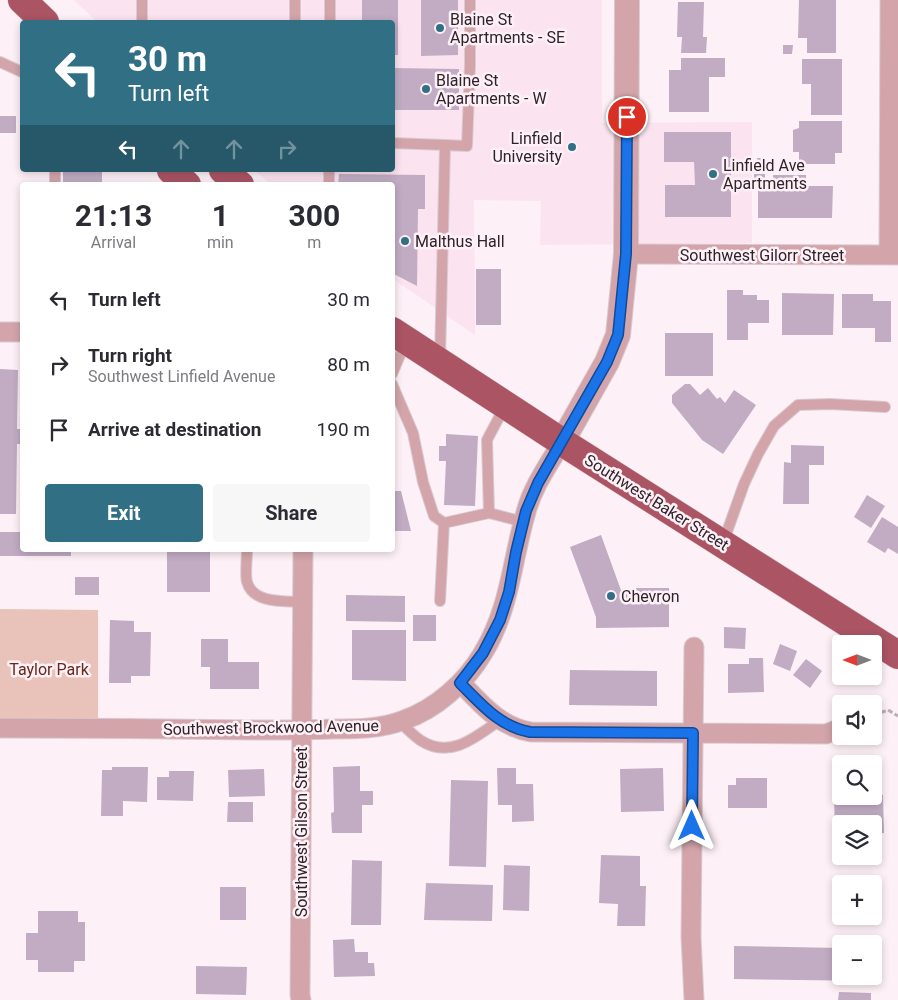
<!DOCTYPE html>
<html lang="en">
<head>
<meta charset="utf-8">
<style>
  :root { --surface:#fff; --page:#f7f7f7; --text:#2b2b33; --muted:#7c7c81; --accent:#316f85 }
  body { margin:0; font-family:Roboto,sans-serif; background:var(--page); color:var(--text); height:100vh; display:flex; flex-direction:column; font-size:19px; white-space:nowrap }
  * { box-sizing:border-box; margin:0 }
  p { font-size:16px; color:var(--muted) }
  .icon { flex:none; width:28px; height:28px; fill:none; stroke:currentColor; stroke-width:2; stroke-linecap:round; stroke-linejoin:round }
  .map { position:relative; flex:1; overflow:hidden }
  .details { position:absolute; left:20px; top:182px; width:375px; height:370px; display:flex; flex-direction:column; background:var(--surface); border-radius:5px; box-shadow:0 2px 8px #0003 }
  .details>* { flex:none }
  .hud { position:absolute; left:20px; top:20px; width:375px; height:152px; border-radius:5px; box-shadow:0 2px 8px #0003; background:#316f85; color:#fff; overflow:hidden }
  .needle { width:32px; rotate:270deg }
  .controls { position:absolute; left:832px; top:635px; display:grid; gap:10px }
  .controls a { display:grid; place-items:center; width:50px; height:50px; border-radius:5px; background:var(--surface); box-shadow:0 2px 8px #0003; font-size:25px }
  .pin { position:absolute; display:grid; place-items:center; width:42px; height:42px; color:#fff; margin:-21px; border:2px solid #fff; border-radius:50%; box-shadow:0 1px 5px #0007 }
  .me { position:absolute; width:55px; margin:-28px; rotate:0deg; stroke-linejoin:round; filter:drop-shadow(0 0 4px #0008) }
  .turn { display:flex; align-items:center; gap:18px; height:105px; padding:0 25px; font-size:22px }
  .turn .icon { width:65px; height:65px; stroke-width:2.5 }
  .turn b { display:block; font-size:35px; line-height:42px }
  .lanes { display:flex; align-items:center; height:48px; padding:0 25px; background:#0003; justify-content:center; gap:25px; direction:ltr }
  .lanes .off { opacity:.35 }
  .eta { display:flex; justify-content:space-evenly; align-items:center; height:85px; text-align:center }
  .eta b { font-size:30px; font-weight:700; line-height:35px }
  .action { display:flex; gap:10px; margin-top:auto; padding:10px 25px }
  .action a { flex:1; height:58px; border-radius:5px; background:var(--accent); color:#fff; font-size:20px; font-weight:700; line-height:58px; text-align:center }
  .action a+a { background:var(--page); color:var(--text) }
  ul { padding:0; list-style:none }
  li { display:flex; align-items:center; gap:15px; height:65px; padding:0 25px }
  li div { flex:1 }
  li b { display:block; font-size:19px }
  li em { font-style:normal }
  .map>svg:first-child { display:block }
  .built { fill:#fbe3ef }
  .green { fill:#e9c3b9 }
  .building { fill:#c1acc4 }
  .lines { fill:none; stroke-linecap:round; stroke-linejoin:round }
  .service-casing { stroke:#d8cbd1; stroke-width:12 }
  .minor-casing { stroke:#d8cbd1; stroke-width:21 }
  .tertiary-casing { stroke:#d8cbd1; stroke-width:26 }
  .trunk-casing { stroke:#d8cbd1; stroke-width:29 }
  .path { stroke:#bbaeb4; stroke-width:3; stroke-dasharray:5 2.5; stroke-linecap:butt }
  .service { stroke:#d3a5ab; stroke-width:10 }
  .minor { stroke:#d3a5ab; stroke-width:19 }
  .tertiary { stroke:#d3a5ab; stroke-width:24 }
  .trunk { stroke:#aa5464; stroke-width:28 }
  .route-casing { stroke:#114b97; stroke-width:12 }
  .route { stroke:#1a73e8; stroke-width:9 }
  .poi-dot { fill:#316f85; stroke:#fdf0f6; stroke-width:2 }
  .labels { text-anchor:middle; stroke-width:5; stroke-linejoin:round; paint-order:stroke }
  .poi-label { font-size:16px; fill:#2f2329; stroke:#fdf0f6; text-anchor:start }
  .street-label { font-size:16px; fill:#2f2329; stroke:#fdf0f6 }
  .park-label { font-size:16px; fill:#67291b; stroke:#fdf0f6 }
</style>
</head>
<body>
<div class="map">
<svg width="898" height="1000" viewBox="0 0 898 1000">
  <rect width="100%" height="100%" fill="#fdf0f6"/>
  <path class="built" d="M74 0H602V123L752 122V243L540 245 541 201 474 200 475 335 393 279 392 185H272L254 170H392V22H97Z"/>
  <path class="green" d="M0 609 98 610V728H0Z"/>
  <path class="building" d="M362 0H398V55H392V22H362Z
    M421 0H458V55L421 56Z
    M799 0H836V53H807V38H798Z
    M678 2H704L703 37H707L706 53H681L682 37H677Z
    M783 45H793L792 54H783Z
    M681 58H725V77H709V112H669V70H681Z
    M802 59H842V115H811V84H802Z
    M392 68 459 69V110H392Z
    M0 116H16V133H0Z
    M799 121H842V153H835V164H799V152H793V130L799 128Z
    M664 132H731V217H665V185H695L694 162H664Z
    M757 158H765L766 171H757Z
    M63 170H102V185H63Z
    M339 174 425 175V209H418L417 286 392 273V185H338Z
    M754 174H765V182H754Z
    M773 175H806V186H833L832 218H758V186H773Z
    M476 269H501V325H476Z
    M727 290H743V295H757V300H769V323H748V340H727Z
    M782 293 834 294 833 335H782Z
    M842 294H873V301H891V342H875V328H842Z
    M665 333H713V376H665Z
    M0 369 18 370 17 429H22V444H17L16 514H0Z
    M685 384H690L700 395 708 388 717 399 720 397 725 403 734 390 756 405 723 454 702 440 672 403V395Z
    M446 434 478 436 475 506 444 505 446 461H439V446H446Z
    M791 445 824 446V465H809V504H783L784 462 791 463Z
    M392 491H401L411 531H392Z
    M867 495 885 506 871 528 854 517Z
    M882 517 898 527V554L888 548 885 553 867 542Z
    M0 532H22V550H71V556H0Z
    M601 535 622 593 634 588H669V627L596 628V617L570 547Z
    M167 550H210V592H167Z
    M75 577H99V595H75Z
    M346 595 405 596V622L346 621Z
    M413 615H436V641H413Z
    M110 620 134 621V632H151L150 676H131V683H109Z
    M724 627 746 628 745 649 724 648Z
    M352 630H406V681L352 680Z
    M201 639H228V662H259V689H210V667H201Z
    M780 644 797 651 790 671 773 664Z
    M749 658H763L764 692 728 693V664H749Z
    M806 659 822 671 810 688 793 675Z
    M570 670 657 671V706L569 705Z
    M360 766V791H373V805H362V833H332L331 813 334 812 333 767Z
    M112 767H148L147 802 123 801V816H101L102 770H112Z
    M497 768H516V784H533L534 821 512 822V805H498Z
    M663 768 664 811 621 812 620 769Z
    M264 769 265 796 229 797 228 770Z
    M169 771H194L193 801 157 800V777H169Z
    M736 778H767V808H728V785H736Z
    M451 780 488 781 486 867 449 866Z
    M874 795H883L884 833H874V824H841V834H835L834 796Z
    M228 802H253V822H227Z
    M601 855 640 856V886H646L645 926H617L618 904 599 903Z
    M352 860 382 861 381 925H351Z
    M504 865 530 866 529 911 503 910Z
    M426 883 493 885 492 921 424 920Z
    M220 887H246V920H220Z
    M38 911H78V922H85V961H74V972H38V960H26V933H38Z
    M354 939 355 952H368V963H374L375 976 334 977 333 940Z
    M734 946 841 948V976H870V981L734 979Z
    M196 966 247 967 246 995 196 994Z
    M839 992 871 993V1000H838Z"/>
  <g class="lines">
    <g class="service-casing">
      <path id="service" d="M142 0V22
        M295 0V22
        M330 0V22
        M0 62 22 72
        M392 143 445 145 440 359
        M445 145 467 146 470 65V0
        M55 170V185
        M329 185V170
        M392 374 406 341
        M392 384 413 433 423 482 434 516 444 523 440 601
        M489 513 487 440 505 406
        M444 523 489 513 524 522
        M723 543 744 484 758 454 774 426 798 405 830 404 885 407
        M247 550C247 558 245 575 247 582 253 604 285 601 303 602
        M400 722C406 728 413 735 420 740 450 760 476 737 500 720"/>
    </g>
    <g class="minor-casing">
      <path id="minor" d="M626 254 898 255
        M889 255 890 0
        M0 332H22
        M694 647 691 937 694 1000
        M461 683C481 704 500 727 531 732L826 734 841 728
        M0 728C85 728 169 729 254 730 280 730 307 730 333 729 357 729 381 729 404 720 436 709 466 682 483 653 510 609 512 560 526 512 533 486 549 464 562 442
        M301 1000 300 995 303 550"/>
    </g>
    <g class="tertiary-casing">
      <path id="tertiary" d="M562 442 607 362 618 335 626 254 627 0"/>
    </g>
    <g class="trunk-casing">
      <path id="trunk" d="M22 0 45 22
        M171 170 187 185
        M223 170 240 185
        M392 331 562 442 898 655"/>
    </g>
    <path class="path" d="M874 715 888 710 898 716"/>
    <use href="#service" class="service"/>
    <use href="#minor" class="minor"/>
    <use href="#tertiary" class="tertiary"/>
    <use href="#trunk" class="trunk"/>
  </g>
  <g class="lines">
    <g class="route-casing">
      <path id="route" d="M627 117 626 254 618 335 607 362 538 483 526 511 516 552 509 592 500 620 483 653 460 683C481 704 500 727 530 732L693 733 692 826"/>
    </g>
    <use href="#route" class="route"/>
  </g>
  <g class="poi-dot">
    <circle cx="440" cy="28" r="5"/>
    <circle cx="426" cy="89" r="5"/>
    <circle cx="572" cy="147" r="5"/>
    <circle cx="713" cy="174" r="5"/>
    <circle cx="405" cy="241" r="5"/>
    <circle cx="611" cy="596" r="5"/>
  </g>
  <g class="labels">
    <g class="poi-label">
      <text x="450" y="25">Blaine St<tspan x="450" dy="18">Apartments - SE</tspan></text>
      <text x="436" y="86">Blaine St<tspan x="436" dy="18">Apartments - W</tspan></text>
      <text x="562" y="144" text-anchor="end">Linfield<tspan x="562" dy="18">University</tspan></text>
      <text x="723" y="171">Linfield Ave<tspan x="723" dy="18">Apartments</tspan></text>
      <text x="415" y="247">Malthus Hall</text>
      <text x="621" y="602">Chevron</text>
    </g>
    <g class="street-label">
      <text x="762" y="261">Southwest Gilorr Street</text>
      <text transform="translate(657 502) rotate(32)" y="6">Southwest Baker Street</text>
      <text transform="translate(271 727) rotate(-1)" y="6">Southwest Brockwood Avenue</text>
      <text transform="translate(301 832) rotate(-90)" y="6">Southwest Gilson Street</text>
    </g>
    <g class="park-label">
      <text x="49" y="675">Taylor Park</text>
    </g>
  </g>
</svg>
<div class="controls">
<a><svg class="needle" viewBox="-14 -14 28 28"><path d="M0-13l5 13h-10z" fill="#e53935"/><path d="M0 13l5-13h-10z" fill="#7c7c81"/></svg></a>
<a><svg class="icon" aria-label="sound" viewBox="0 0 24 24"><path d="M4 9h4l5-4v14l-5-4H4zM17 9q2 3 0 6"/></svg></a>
<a><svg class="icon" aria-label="search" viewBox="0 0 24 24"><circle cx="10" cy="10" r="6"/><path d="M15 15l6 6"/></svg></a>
<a><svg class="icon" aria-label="layers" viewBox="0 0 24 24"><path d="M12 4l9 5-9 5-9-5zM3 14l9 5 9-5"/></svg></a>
<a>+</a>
<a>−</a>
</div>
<div class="pin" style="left:627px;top:117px;background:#d93025"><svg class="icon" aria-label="arrive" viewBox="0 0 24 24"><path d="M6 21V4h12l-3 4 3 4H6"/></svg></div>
<svg class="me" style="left:692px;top:826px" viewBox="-20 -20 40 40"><path d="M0-17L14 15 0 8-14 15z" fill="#1a73e8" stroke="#fff" stroke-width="4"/></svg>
<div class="hud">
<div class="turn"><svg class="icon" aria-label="left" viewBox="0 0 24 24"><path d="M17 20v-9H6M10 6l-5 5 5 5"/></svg><div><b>30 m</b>Turn left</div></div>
<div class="lanes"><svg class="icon" aria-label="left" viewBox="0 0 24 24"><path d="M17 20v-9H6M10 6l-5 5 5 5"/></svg><svg class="icon off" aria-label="ahead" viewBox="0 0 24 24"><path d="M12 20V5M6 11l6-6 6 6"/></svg><svg class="icon off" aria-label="ahead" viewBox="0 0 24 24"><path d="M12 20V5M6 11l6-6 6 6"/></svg><svg class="icon off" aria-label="right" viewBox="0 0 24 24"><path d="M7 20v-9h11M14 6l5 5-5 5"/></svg></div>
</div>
<section class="details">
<div class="eta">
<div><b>21:13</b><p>Arrival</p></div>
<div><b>1</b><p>min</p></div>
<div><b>300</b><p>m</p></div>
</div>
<ul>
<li><svg class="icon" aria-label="left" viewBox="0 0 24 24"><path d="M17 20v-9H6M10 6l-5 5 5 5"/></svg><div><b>Turn left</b></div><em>30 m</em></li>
<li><svg class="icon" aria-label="right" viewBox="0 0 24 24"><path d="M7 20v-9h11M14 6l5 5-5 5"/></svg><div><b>Turn right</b><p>Southwest Linfield Avenue</p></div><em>80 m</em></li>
<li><svg class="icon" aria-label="arrive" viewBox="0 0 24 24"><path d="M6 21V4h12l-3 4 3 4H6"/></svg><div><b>Arrive at destination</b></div><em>190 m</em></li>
</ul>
<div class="action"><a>Exit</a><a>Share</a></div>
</section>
</div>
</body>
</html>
